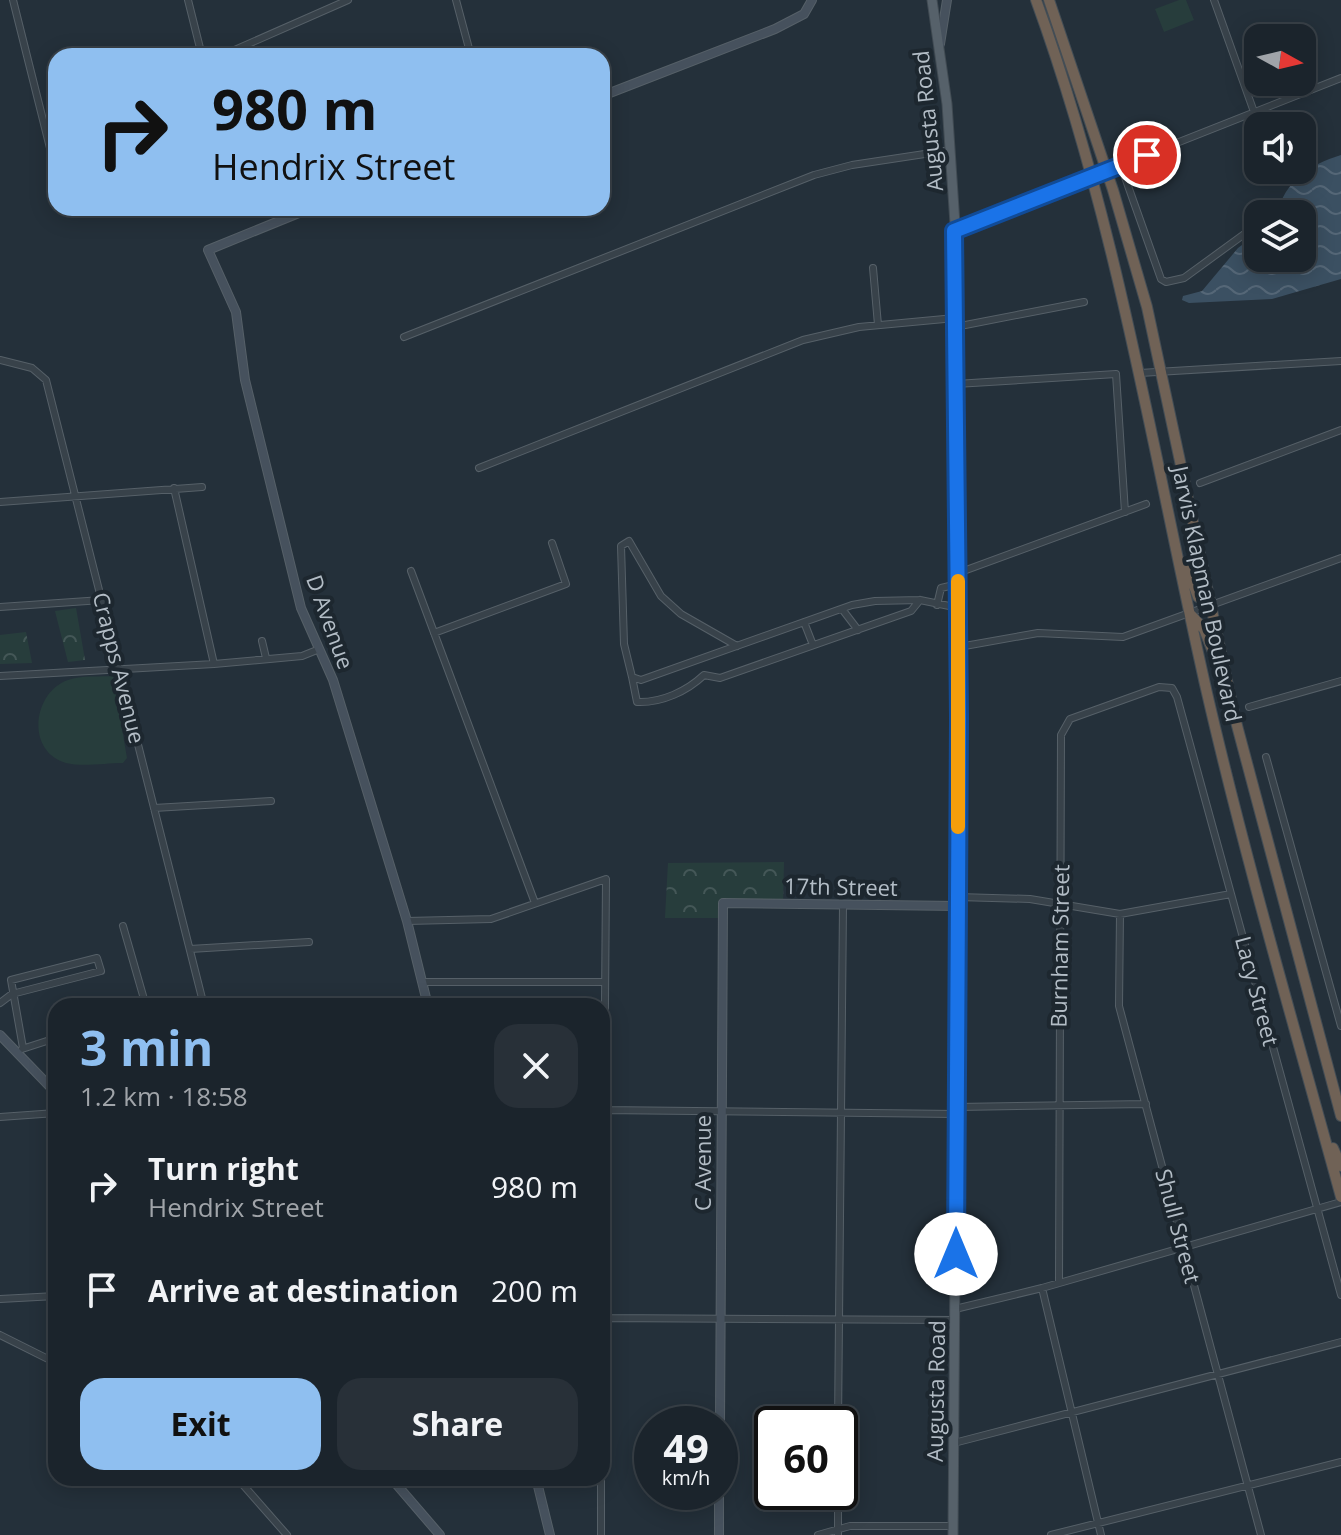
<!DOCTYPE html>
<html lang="en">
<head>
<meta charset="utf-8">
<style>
  :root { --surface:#1b242c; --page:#283038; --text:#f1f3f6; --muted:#a0a4a9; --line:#394148; --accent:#8fbff0 }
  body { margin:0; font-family:"Open Sans",sans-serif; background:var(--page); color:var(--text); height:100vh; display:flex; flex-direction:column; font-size:30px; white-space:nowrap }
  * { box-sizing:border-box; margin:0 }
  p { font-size:26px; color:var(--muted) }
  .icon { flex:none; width:44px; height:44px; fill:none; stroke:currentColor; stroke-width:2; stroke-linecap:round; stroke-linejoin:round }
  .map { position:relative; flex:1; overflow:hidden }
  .panel { position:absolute; left:48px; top:998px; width:562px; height:488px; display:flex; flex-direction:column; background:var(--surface); border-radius:24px; box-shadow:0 4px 20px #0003,0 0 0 2px var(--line) }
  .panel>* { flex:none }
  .top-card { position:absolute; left:48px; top:48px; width:562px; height:168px; border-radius:24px; box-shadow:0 4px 20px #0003,0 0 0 2px var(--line); background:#8fbff0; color:#111; overflow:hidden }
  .needle { width:52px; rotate:98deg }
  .buttons { position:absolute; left:1244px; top:24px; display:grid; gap:16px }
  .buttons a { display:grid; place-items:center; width:72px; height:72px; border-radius:16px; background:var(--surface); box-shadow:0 4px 20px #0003,0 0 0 2px var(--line); font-size:40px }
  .speed { position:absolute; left:634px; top:1406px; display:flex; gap:16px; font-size:40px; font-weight:700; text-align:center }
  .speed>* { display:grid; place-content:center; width:104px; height:104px; border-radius:50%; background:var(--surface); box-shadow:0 4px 20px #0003,0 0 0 2px var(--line); line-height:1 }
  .speed small { font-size:20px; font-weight:400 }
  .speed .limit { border:4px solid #111; border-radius:12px; background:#fff; color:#111 }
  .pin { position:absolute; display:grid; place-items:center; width:68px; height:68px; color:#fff; margin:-34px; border:4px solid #fff; border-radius:50%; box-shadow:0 2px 8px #0007 }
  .me { position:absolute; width:88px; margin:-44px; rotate:0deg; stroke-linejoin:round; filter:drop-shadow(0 0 6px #0008) }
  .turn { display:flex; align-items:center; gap:28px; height:168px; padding:0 32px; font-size:36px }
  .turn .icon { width:104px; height:104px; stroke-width:2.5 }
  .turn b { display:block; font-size:56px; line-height:68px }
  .round { display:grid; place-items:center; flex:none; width:84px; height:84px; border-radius:24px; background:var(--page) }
  .summary { display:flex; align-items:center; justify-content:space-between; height:136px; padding:0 32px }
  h1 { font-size:48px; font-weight:700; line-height:60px; color:var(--accent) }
  .primary-button { display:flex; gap:16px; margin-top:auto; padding:16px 32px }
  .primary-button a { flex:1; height:92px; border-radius:24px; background:var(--accent); color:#111; font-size:32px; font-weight:700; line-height:92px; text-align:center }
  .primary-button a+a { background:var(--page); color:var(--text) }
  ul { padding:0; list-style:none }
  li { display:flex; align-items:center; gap:24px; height:104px; padding:0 32px }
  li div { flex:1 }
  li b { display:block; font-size:30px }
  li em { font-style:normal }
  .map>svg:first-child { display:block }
  .park { fill:url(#park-crowns) }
  .garden { fill:#273d3c }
  .water { fill:url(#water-waves) }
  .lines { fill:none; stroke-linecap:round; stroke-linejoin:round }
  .street-casing { stroke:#566068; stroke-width:8 }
  .secondary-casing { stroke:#566068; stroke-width:10 }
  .primary-casing { stroke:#414b53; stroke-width:11 }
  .highway-casing { stroke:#434d55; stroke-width:12 }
  .street { stroke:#38424a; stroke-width:6 }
  .secondary { stroke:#46515d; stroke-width:8 }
  .primary { stroke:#56616a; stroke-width:9 }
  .highway { stroke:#706256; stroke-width:10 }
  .route-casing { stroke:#114b97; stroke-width:20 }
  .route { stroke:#1a73e8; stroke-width:14 }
  .slow { stroke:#f59e0b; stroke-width:14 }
  .labels { text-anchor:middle; stroke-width:8; stroke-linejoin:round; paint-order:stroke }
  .street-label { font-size:22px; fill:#b3bdc6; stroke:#1d272f }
</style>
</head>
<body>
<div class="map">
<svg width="1341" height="1535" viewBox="0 0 1341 1535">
  <defs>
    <pattern id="park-crowns" width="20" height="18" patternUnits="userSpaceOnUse" patternTransform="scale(2)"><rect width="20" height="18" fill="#273d3c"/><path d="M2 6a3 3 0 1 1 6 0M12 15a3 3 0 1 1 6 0" fill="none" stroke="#445757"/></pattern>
    <pattern id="water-waves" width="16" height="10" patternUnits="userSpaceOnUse" patternTransform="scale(2)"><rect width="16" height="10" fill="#3b5062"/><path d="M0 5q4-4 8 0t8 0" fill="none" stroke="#556777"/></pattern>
  </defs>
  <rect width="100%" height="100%" fill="#24303a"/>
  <path class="park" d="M76 608 85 660 68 662 55 611Z
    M26 632 32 663 0 664V635Z
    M784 862 783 904 724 903 723 918H665L668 863Z"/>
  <path class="garden" d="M1179 0H1186L1194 20 1164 32 1155 9Z
    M113 676 127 758 123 763C106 763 82 767 66 763 25 751 33 692 68 680 81 675 99 677 113 676Z"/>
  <path class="water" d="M1341 155V279L1272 299 1189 303 1182 300 1183 296 1202 291 1238 248 1258 233V258H1302V214H1277C1285 181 1309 165 1341 155Z"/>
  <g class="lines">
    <g class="street-casing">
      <path id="street" d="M13 0 56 172
        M188 0 202 56
        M456 0 471 56
        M1214 0 1254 112
        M221 56 348 0
        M1121 166 1161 279 1166 282 1184 278 1254 227
        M954 231 1341 78
        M873 268 878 325
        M955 327 1084 302
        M404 337 814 175 852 165 951 150
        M0 360 32 368 46 380 204 1006
        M1140 373 1341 361
        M956 384 1116 374 1125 512
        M479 468 803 340 859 327 955 318
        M1200 483 1341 430
        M174 488 214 664
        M0 502 202 487
        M411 571 535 903
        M958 573 1146 504
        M937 605 941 588 958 584
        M0 607 102 600
        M842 609 858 630
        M804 622 813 645
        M434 633 566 584 552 543
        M262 641 266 658
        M737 646 681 614 661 596 629 541 621 546 624 644 632 677 641 680 852 605 875 601 920 600 959 608
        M959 647 1038 633 1123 637 1341 558
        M0 676 214 664 302 656 317 650
        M632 677 637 702C662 703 687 691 704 675L720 678 911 611 920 600
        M1249 707 1341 681
        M1266 757 1341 1026
        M154 808 271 801
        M958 897 1030 899 1120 914 1231 894
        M1120 914 1119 1006 1261 1535
        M407 921 491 919 606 879 602 1384
        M123 926 146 1006
        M190 949 309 942
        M422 982H605
        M0 1003 12 994 101 971 97 958 11 980 23 1048
        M183 1006 203 1001
        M22 1049 56 1038
        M957 1107 1146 1104
        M602 1110 956 1114
        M0 1117 56 1113
        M1059 1283 1061 735 1070 719 1159 687 1172 688 1177 697 1341 1295
        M1042 1288 1101 1535
        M0 1299 56 1296
        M955 1309 1042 1288 1341 1202
        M602 1318 955 1320
        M0 1335 56 1363
        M838 1424 843 905
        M954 1443 1341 1342
        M237 1478 287 1535
        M601 1535V1478
        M818 1535 850 1526H953
        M838 1535V1492
        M1051 1535 1341 1462"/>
    </g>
    <g class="secondary-casing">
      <path id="secondary" d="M940 44 947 0
        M602 96 775 29 804 14 812 0
        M311 208 208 250 236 312 245 380 301 608 333 680 407 921 428 1006
        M0 1035 56 1093
        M720 1424 723 903 958 906
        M391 1478 440 1535
        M536 1478 550 1535
        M719 1535V1492"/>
    </g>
    <g class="primary-casing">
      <path id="primary" d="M932 0 947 104 955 224 959 721 953 1535"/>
    </g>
    <g class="highway-casing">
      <path id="highway" d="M1036 0C1118 225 1154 460 1207 693 1246 862 1295 1029 1341 1197
        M1049 0 1113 190 1147 307 1235 718 1341 1116
        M1186 565 1198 597 1211 605
        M1191 615 1204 629 1219 667
        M1333 1148 1341 1166"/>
    </g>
    <use href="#street" class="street"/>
    <use href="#secondary" class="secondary"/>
    <use href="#primary" class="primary"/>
    <use href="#highway" class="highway"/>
  </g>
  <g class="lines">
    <g class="route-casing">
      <path id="route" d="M956 1254 959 718 954 231 1147 155"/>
    </g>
    <use href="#route" class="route"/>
    <path class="slow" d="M958 581V827"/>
  </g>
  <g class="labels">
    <g class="street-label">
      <text transform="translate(928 121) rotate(-96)" y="8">Augusta Road</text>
      <text transform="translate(1207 594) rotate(78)" y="8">Jarvis Klapman Boulevard</text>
      <text transform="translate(330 622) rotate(70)" y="8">D Avenue</text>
      <text transform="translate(119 668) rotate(76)" y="8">Crapps Avenue</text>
      <text transform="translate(841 887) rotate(1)" y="8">17th Street</text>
      <text transform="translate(1060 946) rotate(-89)" y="8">Burnham Street</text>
      <text transform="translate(1257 991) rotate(75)" y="8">Lacy Street</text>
      <text transform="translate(703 1163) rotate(-90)" y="8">C Avenue</text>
      <text transform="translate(1178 1226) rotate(75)" y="8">Shull Street</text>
      <text transform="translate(936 1391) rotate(-89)" y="8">Augusta Road</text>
    </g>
  </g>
</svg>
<div class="buttons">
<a><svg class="needle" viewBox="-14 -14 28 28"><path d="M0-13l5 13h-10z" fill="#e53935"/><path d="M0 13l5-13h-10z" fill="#a0a4a9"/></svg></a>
<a><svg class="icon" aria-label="sound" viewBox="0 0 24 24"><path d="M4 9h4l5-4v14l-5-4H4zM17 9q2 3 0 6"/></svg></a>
<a><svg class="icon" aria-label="layers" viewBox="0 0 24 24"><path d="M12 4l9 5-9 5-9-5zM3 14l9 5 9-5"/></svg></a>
</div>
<div class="speed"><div>49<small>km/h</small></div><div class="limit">60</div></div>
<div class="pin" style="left:1147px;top:155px;background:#d93025"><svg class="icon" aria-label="arrive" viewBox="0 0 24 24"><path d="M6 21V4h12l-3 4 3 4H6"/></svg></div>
<svg class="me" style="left:956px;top:1254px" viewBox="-20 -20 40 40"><circle r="19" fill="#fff"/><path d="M0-13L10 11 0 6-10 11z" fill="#1a73e8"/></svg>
<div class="top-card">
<div class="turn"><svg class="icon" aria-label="right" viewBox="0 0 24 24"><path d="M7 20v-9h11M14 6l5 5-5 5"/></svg><div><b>980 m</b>Hendrix Street</div></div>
</div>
<section class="panel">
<div class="summary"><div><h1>3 min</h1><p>1.2 km · 18:58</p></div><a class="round"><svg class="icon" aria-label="close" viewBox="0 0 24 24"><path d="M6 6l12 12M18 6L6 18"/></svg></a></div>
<ul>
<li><svg class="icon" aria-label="right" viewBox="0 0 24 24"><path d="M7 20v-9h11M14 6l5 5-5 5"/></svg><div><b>Turn right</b><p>Hendrix Street</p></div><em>980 m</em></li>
<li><svg class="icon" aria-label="arrive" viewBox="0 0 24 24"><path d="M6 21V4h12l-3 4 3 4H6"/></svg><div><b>Arrive at destination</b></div><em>200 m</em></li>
</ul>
<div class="primary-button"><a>Exit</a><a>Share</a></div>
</section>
</div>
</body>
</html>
